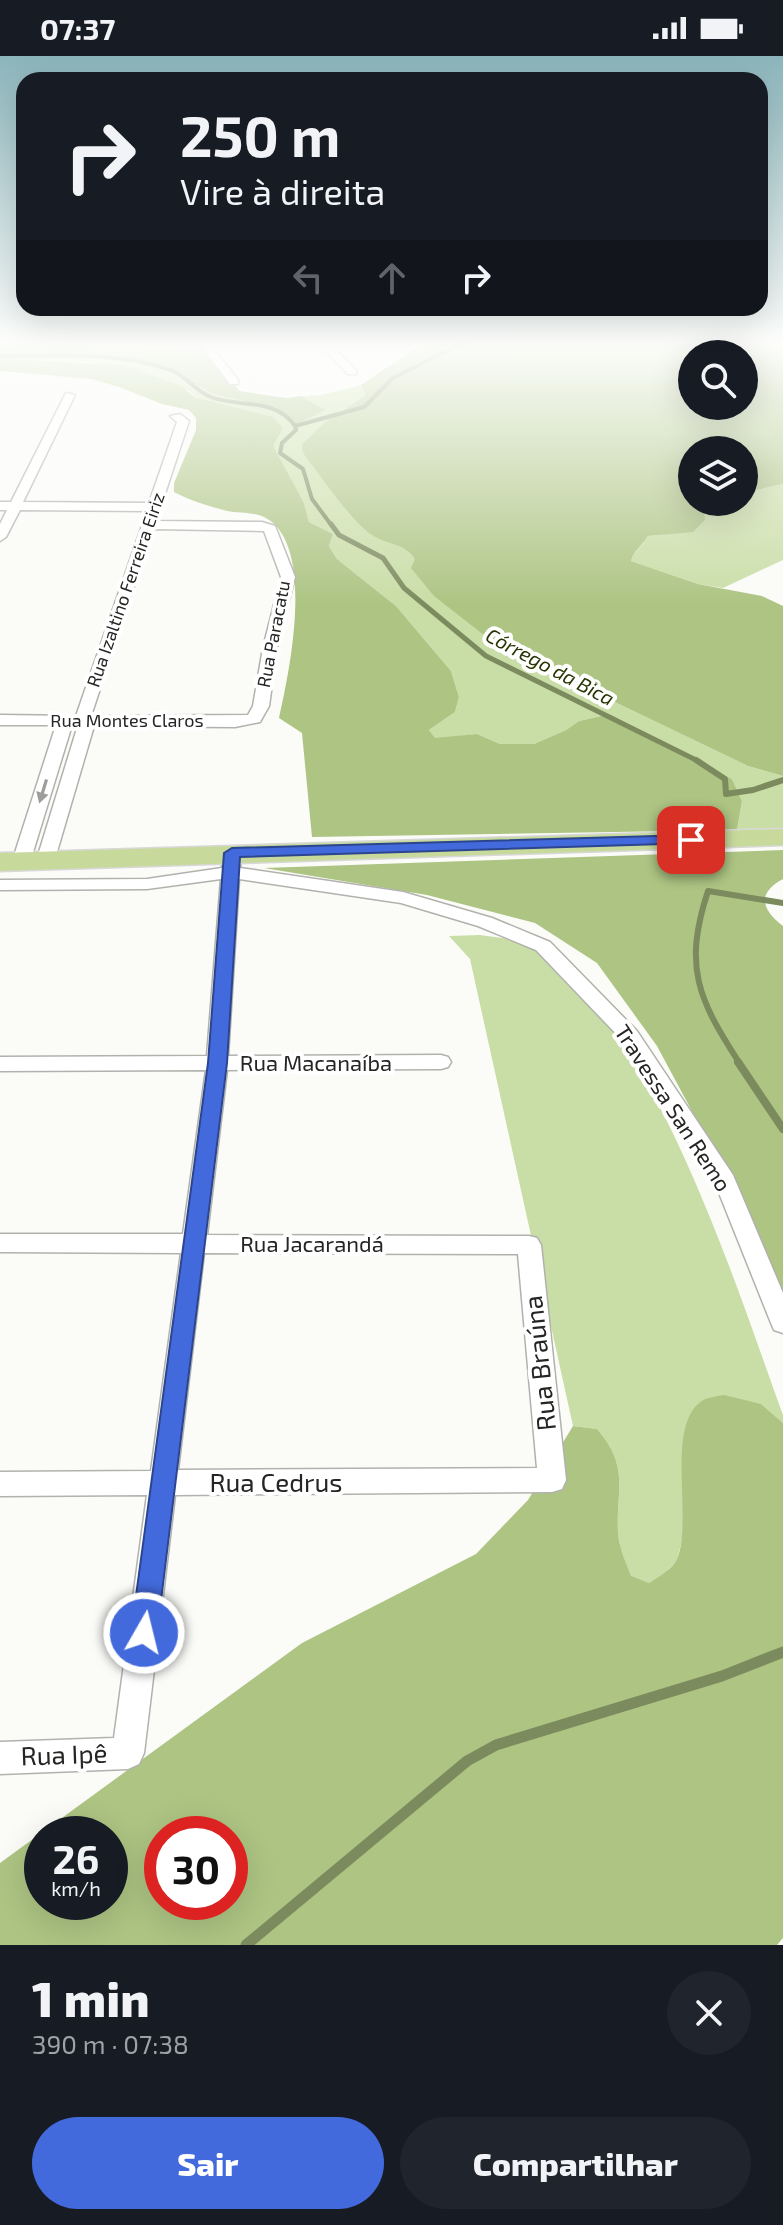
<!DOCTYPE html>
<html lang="pt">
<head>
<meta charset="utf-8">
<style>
  :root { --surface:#171b24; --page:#20242c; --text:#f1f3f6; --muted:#9ea1a6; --accent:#436adc }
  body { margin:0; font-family:"Exo 2",sans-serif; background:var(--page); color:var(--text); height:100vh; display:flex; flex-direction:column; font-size:30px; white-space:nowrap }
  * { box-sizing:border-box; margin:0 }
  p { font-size:26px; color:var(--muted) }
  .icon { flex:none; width:44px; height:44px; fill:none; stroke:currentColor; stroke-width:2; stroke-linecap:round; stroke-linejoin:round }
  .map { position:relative; height:1889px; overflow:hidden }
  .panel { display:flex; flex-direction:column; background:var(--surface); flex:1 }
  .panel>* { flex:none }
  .guide { position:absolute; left:16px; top:16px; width:752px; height:244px; border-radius:24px; box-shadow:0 8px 32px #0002; background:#171b24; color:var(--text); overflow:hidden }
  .fabs { position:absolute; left:678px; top:284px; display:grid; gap:16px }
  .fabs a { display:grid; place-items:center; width:80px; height:80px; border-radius:50%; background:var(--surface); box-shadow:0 8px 32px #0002; font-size:40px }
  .speed { position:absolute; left:24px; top:1760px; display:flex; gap:16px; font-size:40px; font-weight:700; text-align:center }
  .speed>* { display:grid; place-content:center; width:104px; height:104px; border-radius:50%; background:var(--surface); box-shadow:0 8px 32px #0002; line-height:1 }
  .speed small { font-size:20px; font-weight:400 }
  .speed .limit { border:12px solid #d22; background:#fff; color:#111 }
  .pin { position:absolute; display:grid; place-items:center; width:68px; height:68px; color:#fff; margin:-34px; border-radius:16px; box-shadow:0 4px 12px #0006 }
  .me { position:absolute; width:88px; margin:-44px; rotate:8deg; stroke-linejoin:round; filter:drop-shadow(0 0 6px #0008) }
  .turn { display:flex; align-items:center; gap:28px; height:168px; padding:0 32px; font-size:36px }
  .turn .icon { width:104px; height:104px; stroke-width:2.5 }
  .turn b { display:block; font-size:56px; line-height:68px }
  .lanes { display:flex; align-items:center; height:76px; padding:0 32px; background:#0003; justify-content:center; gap:40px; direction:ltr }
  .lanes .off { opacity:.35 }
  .round { display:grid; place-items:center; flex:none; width:84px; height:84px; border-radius:42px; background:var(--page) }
  .summary { display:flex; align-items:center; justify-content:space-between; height:136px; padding:0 32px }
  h1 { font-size:48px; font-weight:800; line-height:60px }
  .primary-button { display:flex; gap:16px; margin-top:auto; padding:16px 32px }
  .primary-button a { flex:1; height:92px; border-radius:48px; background:var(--accent); color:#fff; font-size:32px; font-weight:800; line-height:92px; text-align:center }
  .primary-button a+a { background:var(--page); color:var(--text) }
  .status { display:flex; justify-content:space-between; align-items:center; height:56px; padding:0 40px; background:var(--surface); direction:ltr }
  .status svg { height:22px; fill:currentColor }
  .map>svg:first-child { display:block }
  .green { fill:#c9dda6 }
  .forest { fill:#adc483; fill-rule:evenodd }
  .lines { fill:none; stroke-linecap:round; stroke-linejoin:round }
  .stream-far4 { stroke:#7c8b5e; stroke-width:4 }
  .stream-far3 { stroke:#7c8b5e; stroke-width:5 }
  .stream-far2 { stroke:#7c8b5e; stroke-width:6 }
  .stream-far1 { stroke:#7c8b5e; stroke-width:8 }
  .stream { stroke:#7c8b5e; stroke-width:11 }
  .street-casing { stroke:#b1b2ae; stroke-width:3 }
  .primary-casing { stroke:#d8d8d8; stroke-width:3 }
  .street { fill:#fff; fill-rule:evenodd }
  .primary { fill:#c7da9c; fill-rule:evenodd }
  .oneway { fill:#9d9d9c }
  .route { fill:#436adc; stroke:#2c458f; stroke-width:2 }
  .labels { text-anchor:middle; stroke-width:8; stroke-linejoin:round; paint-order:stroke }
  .far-street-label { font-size:18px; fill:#252524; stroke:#fff }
  .far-water-label { font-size:20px; font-style:italic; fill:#273503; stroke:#fff }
  .street-label { font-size:22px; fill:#252524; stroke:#fff }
  .near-street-label { font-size:26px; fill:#252524; stroke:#fff }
</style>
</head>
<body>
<div class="status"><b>07:37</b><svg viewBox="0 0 49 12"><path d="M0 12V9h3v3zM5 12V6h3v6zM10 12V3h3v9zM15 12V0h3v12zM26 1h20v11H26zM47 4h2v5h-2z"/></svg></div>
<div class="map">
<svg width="783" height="1889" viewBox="0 0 783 1889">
  <rect width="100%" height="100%" fill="#fbfcf8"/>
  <path class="green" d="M0 299 125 302 161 310 213 338 270 351 297 368 326 354 301 340 321 339 361 329 366 339 325 366 303 387V397L372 479 410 494 498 590 748 710 783 720V772L737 774 742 745 732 723 610 658 579 665 566 674 534 688H500L477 678 435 683 429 674 455 656 459 641 451 615 396 550 337 503 329 490 333 478 309 466 304 447 272 390 283 372 196 342 190 335 91 306 0 304Z
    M783 428V504L723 532 698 528 631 505C633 495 643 490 648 480 687 479 695 446 744 446V437Z
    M480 879C493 881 510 882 522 887 648 944 737 1234 783 1359V1367L761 1348 704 1344C666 1387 693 1441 680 1492 678 1498 678 1504 674 1508 667 1516 657 1521 649 1527L631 1521C626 1507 619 1491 618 1477 616 1432 630 1411 597 1373L573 1370 470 903 449 880Z"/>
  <path class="forest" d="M0 285H77L99 291 201 294 240 335 286 342 301 340 326 354 297 368 270 351 213 338 161 310 125 302 0 299Z
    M427 285 783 287V428L744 437V394H692V446H722L704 453 705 464 693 476 648 480C643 489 633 495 631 505L698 528 762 540 783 550V720L748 710 498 590 434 540 411 512 415 503C405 487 387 489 372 479 350 464 320 419 303 397L302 388 325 366 366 339 361 329ZM692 298H744V350H692Z
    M7 303 122 309 180 329 196 342 273 361 283 372 273 390 304 447 309 466 333 478 329 490 337 503 396 550 451 615 459 641 455 656 429 674 435 682 477 678 500 688H534L566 674 579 665 610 658 732 723 742 745 737 774 312 781 302 677 279 662C289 617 317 487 264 461 254 456 238 457 227 455 209 450 191 445 174 436V427L196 374V362L189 354 162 348 119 331 91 323 0 315V304Z
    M783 794V823C757 837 761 853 783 870V1272L694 1059 657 990 597 907 535 867 427 839 264 812Z
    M724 1339 761 1348 783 1367V1882L777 1889H0V1807L302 1587 476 1498 528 1444 573 1370 597 1373C630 1411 616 1432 618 1477 619 1491 626 1507 631 1520L649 1527C657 1521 673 1513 677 1503 694 1463 663 1365 705 1343 711 1341 718 1340 724 1339ZM42 1778H110V1846H42ZM162 1778H230V1846H162Z"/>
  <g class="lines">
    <path class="stream-far4" d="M0 300C55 300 118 295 171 314 186 320 195 335 211 341 240 352 275 341 295 370
      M295 370 296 374 282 387 280 397 303 413 312 443 332 470
      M295 370 364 351 393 322 467 285"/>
    <path class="stream-far3" d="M331 468 339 479 383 502 404 532 486 600 700 706"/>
    <path class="stream-far2" d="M696 704 725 723 726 738 753 734 783 724
      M740 1008C698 943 683 911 708 835L783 847"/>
    <path class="stream-far1" d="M738 1006 783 1073"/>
    <path class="stream" d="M246 1889 467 1705 496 1689 722 1620 783 1596"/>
    <g class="street-casing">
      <path id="street" d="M197 285H207L238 324V328H230Z
        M316 285H327L356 314V318H348Z
        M66 337 75 339 23 446 149 447 177 366 170 360 180 358 189 365 156 465 262 466 275 470 295 521 277 592 269 650 260 666 235 671 94 670 54 806 45 811 36 806 78 669H72L30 806 21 811 12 806 56 669H0V659L76 660 147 455 20 454 6 481 0 485V468L7 454H0V446H11ZM153 473 264 475 281 521 263 592 253 650 248 659 91 660Z
        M232 792 241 797 240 812 403 836 492 862 550 886 637 975 733 1119 783 1237V1277L774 1274 771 1267 715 1127 623 985 536 894 478 870 401 847 239 823 228 1000 441 999 448 1001 451 1006 448 1011 441 1013 227 1014 207 1179 529 1180 537 1182 541 1189 566 1424 562 1433 552 1436 175 1439 144 1697 139 1708 128 1713 0 1718V1686L114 1682 147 1439 0 1440V1416L151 1415 181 1197 0 1196V1178H183L206 1014 0 1015V1001L207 1000 221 823 147 833 0 834V824L147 823 222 812 223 797ZM204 1197 518 1198 537 1412 178 1414Z"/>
    </g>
    <g class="primary-casing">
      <path id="primary" d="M783 773V789L0 815V797Z"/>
    </g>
    <use href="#street" class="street"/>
    <use href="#primary" class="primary"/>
  </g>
  <defs><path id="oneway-solid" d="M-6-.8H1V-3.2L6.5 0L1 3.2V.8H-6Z" transform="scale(2)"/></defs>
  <use class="oneway" href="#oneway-solid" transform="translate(43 735) rotate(107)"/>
  <linearGradient id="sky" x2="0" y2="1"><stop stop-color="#8bb5bb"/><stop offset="0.52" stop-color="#fdfefc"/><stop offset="1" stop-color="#fdfefc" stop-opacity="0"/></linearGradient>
  <rect width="783" height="550" fill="url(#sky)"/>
  <path class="route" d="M691 779 699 784 697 787 240 801 227 1007 157 1577 154 1587 144 1591 134 1587 131 1577 208 1007 224 797 232 792Z"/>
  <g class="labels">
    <g class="far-street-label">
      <text transform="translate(126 534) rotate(-71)" y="6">Rua Izaltino Ferreira Eiriz</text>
      <text transform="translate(274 578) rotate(-79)" y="6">Rua Paracatu</text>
      <text x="127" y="671">Rua Montes Claros</text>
    </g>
    <g class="far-water-label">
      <text transform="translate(550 611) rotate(28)" y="7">Córrego da Bica</text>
    </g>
    <g class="street-label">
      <text x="316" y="1015">Rua Macanaíba</text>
      <text transform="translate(673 1052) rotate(57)" y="8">Travessa San Remo</text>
      <text x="312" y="1196">Rua Jacarandá</text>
    </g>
    <g class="near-street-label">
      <text transform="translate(540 1307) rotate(-96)" y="9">Rua Braúna</text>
      <text x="276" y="1436">Rua Cedrus</text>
      <text transform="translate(64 1699) rotate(-2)" y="9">Rua Ipê</text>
    </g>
  </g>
</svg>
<div class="fabs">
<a><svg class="icon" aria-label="search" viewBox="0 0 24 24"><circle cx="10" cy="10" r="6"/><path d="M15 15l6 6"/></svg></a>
<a><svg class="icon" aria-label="layers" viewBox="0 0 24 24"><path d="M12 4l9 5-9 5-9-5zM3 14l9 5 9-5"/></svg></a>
</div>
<div class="speed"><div>26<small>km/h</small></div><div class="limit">30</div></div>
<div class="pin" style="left:691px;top:784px;background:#d93025"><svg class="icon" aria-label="arrive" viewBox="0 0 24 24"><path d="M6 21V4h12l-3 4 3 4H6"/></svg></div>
<svg class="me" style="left:144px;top:1577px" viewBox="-20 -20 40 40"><circle r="17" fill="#436adc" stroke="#fff" stroke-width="3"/><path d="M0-11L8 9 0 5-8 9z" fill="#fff"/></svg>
<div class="guide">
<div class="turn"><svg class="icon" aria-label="right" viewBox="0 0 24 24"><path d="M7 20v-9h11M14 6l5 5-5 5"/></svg><div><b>250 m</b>Vire à direita</div></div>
<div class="lanes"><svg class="icon off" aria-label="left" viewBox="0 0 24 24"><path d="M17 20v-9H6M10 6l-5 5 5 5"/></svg><svg class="icon off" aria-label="ahead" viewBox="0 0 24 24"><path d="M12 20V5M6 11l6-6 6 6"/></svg><svg class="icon" aria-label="right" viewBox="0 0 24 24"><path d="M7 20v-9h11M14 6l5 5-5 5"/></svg></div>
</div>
</div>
<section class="panel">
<div class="summary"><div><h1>1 min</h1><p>390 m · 07:38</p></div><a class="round"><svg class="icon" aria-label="close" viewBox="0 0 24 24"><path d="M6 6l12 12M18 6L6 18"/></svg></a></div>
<div class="primary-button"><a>Sair</a><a>Compartilhar</a></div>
</section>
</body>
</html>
